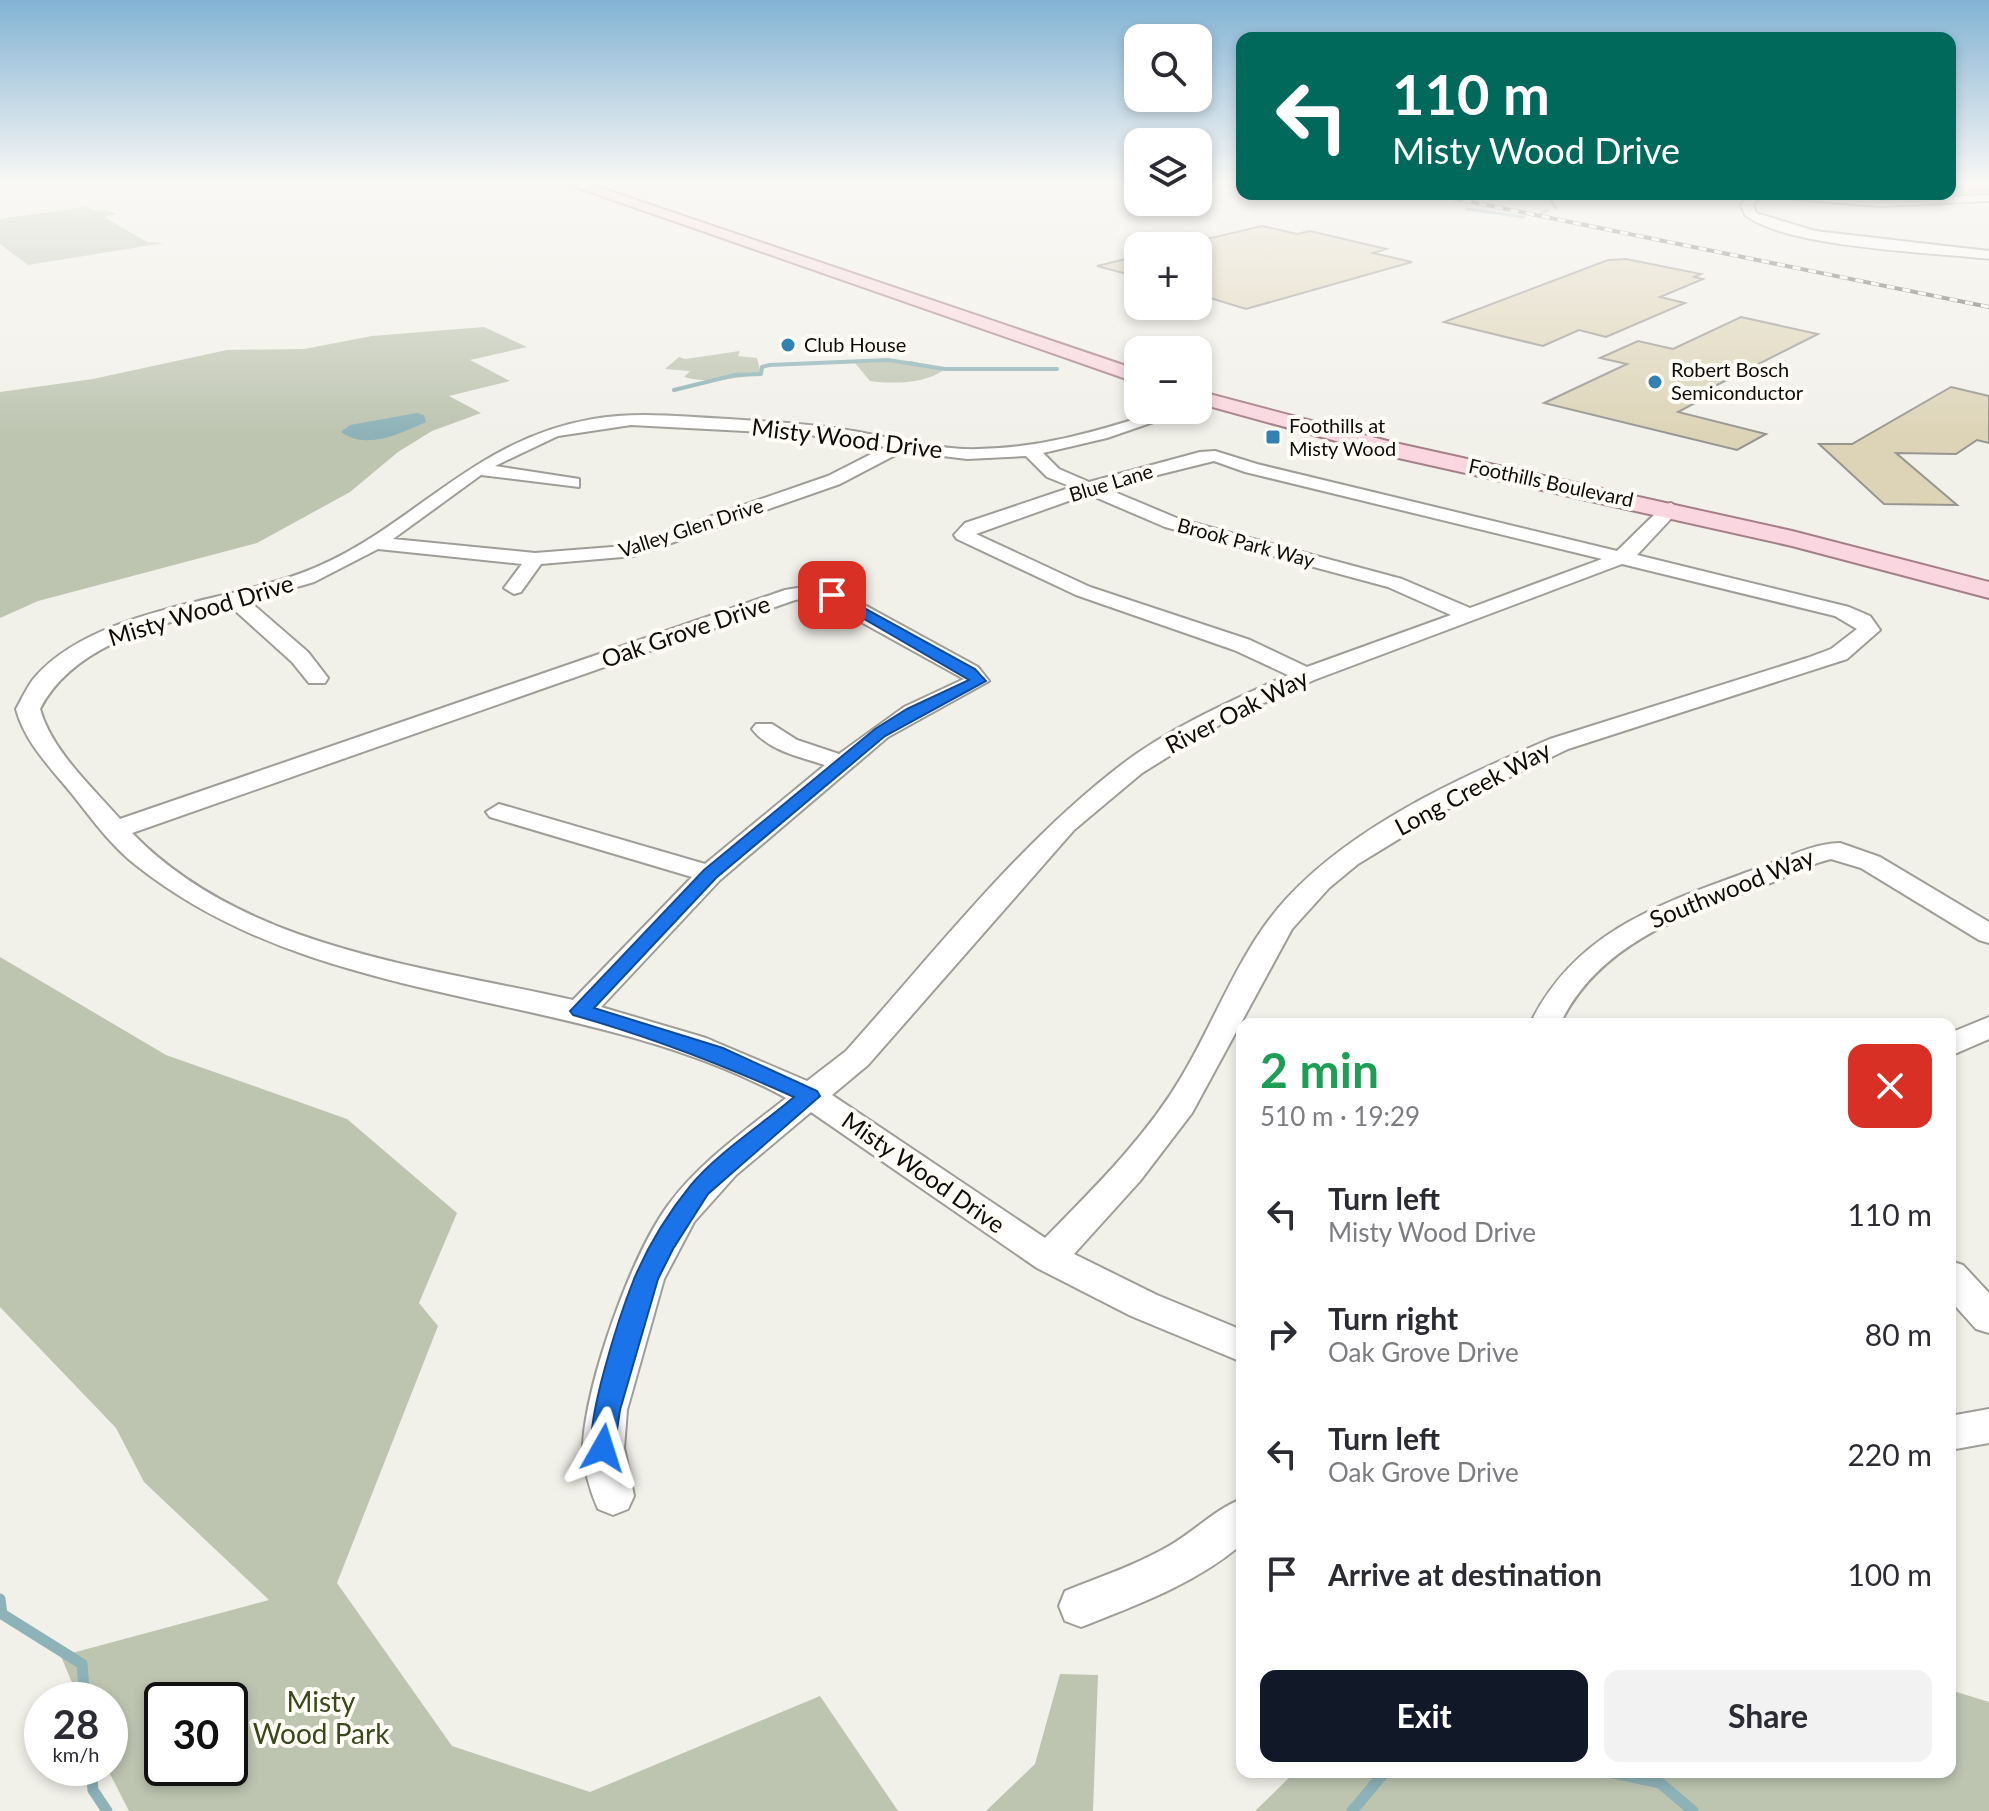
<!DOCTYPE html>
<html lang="en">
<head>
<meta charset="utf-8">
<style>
  :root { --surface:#fff; --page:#f2f2f3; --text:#2b2b33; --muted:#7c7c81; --accent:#111827 }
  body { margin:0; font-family:Lato,sans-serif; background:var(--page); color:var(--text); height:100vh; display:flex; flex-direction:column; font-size:30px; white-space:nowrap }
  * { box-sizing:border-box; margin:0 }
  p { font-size:26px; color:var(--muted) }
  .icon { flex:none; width:44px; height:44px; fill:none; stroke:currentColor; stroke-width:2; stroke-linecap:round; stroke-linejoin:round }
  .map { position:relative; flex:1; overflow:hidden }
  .details { position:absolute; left:1236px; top:1018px; width:720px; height:760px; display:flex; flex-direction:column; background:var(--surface); border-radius:16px; box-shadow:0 4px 12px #0003 }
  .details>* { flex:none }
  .guide { position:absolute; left:1236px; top:32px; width:720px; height:168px; border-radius:16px; box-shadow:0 4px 12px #0003; background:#00695c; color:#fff; overflow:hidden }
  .buttons { position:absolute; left:1124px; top:24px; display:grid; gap:16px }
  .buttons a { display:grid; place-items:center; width:88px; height:88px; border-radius:16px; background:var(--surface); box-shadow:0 4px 12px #0003; font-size:40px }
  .speed { position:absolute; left:24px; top:1682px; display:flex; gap:16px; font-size:40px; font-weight:700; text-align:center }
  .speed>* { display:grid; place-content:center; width:104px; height:104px; border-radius:50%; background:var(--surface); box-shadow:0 4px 12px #0003; line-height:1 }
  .speed small { font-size:20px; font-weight:400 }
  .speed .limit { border:4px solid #111; border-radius:12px; background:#fff; color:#111 }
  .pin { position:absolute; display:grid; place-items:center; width:68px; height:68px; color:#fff; margin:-34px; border-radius:16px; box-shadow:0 4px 12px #0006 }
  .me { position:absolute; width:88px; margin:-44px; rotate:6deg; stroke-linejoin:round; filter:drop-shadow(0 0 6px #0008) }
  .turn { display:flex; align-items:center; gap:28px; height:168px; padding:0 24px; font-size:36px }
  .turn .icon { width:104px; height:104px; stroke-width:2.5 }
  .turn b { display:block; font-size:56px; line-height:68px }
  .round { display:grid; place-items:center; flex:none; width:84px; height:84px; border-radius:16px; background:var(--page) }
  .summary { display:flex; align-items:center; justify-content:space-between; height:136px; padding:0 24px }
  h1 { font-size:48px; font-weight:700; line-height:60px; color:#1e9e55 }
  .button { display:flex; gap:16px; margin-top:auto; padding:16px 24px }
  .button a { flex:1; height:92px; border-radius:16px; background:var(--accent); color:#fff; font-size:32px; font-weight:700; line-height:92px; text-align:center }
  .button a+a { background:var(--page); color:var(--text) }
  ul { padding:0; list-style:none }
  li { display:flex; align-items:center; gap:24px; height:120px; padding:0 24px }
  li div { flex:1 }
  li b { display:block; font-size:30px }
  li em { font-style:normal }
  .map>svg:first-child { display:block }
  .green { fill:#bdc4b0; fill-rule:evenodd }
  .water { fill:#8db2b7 }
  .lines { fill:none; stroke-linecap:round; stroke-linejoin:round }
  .stream-far2 { stroke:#8db2b7; stroke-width:3 }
  .stream-far1 { stroke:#8db2b7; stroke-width:4 }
  .stream { stroke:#8db2b7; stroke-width:11 }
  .building { fill:#ddd4b7; stroke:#97958f; stroke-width:2 }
  .minor-casing { stroke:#9f9d97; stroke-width:4 }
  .major-casing { stroke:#a47e88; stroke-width:4 }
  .minor { fill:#fff; fill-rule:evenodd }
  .major { fill:#fad7e0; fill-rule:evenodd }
  .rail-casing { stroke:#5e5d59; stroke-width:4 }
  .rail { stroke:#fffdf6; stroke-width:3; stroke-dasharray:8; stroke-linecap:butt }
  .route { fill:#1a73e8; stroke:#114b97; stroke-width:2 }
  .poi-dot { fill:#3181b2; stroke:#fffdf6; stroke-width:3 }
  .labels { text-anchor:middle; stroke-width:8; stroke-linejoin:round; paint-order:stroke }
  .far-poi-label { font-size:20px; fill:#0d0c0a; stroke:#fffdf6; text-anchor:start }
  .far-street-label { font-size:20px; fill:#0d0c0a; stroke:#fffdf6 }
  .street-label { font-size:24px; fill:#0d0c0a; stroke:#fffdf6 }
  .near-park-label { font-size:28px; fill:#3a481a; stroke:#fffdf6 }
</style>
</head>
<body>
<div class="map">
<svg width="1989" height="1811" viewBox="0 0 1989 1811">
  <rect width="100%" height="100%" fill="#f1f0e9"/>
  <path class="green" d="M1950 181H1989V195L1897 200 1796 194H1950Z
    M85 207C96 213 106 208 117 214L104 217 147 242 164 243 28 265 0 244V219Z
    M484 327 527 347 470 360 510 381 449 396 481 413 432 431 398 452 350 492 257 543 38 601 0 618V392L93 379 227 350 304 349 372 336Z
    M740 351 738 356 757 358 761 374C735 378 709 384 684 377L690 371 665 369 679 357 685 359Z
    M911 361 945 369C926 384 893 384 870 381L855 363Z
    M0 957 166 1055 347 1119 457 1213 419 1303 438 1326 337 1583 452 1746 590 1792 820 1696 898 1811H129L107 1768H110V1700H79L61 1656 269 1600 144 1482 116 1428 0 1307ZM162 1700H230V1768H162Z
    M1060 1674 1098 1675 1093 1811H986L1035 1764Z
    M1950 1690 1989 1702V1811H1255L1295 1772H1950Z"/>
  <path class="water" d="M417 413 424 415 426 422C401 433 367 451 341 432L350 425Z"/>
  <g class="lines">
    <path class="stream-far2" d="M1546 194 1556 208
      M1467 209 1524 217
      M1541 213 1547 211"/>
    <path class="stream-far1" d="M674 390 735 375 761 374 762 367 769 365 888 360 945 369H1057"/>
    <path class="stream" d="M0 1599 2 1614 82 1664 85 1700
      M91 1768 93 1790 107 1811
      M1609 1772 1660 1783 1693 1811
      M1352 1811 1385 1772"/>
  </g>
  <path class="building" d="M1262 226 1297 234 1310 231 1386 249 1373 253 1412 262 1246 309 1207 297 1198 300V241Z
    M1138 256V277L1097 266Z
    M1626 259 1701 274 1694 277 1703 279 1660 297 1685 303 1606 337 1579 330 1543 346 1444 322 1608 260Z
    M1741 317 1818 334 1705 391 1714 393 1678 412 1766 434 1737 450 1544 403 1627 364 1600 358 1638 341 1673 349Z
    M1951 387 1989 396V443L1977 440 1956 454 1896 453 1957 505 1884 504 1819 444H1852Z"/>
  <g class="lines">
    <g class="minor-casing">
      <path id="minor" d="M1750 194 1879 200 1989 195V201L1879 206 1760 196 1753 205 1756 213 1815 231 1989 251V259C1932 252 1787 248 1745 215L1741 205Z
        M1164 410H1188L1107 438 1043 453 1059 469 1089 482 1200 452 1215 451 1257 464 1617 551 1664 505 1671 503 1680 509 1637 555 1849 607 1870 616 1880 630 1847 659 1568 749 1466 798 1358 864 1329 888 1292 929 1192 1113 1140 1181 1074 1254 1157 1295 1242 1330V1362L1131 1316 1037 1268 811 1112 736 1175 694 1222 664 1279 627 1410 624 1448 634 1496 628 1509 613 1515 598 1509C590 1491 582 1464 583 1444 587 1381 631 1255 669 1204 700 1162 746 1130 786 1098 582 986 324 1014 137 866 111 846 92 819 72 794 51 768 25 743 16 709 22 699 27 686 35 677 94 610 219 603 299 574 410 534 466 441 593 419 637 411 684 417 729 419 766 422 804 423 841 429 882 435 922 447 963 449 1033 451 1099 431 1164 410ZM631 425 804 434 885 447 828 476 625 546 535 553 393 539 481 475 579 487V479L573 478 495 466 558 436ZM903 451 967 459 1026 456 1047 477 1072 487 965 523 954 535 957 539 1076 595 1234 650 1288 675C1231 701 1171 727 1121 765 1017 845 934 953 846 1051L807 1081 706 1038 601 1007 720 880 888 737 989 681 978 667 839 591 816 585 785 590 120 819C92 787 52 751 40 709 75 642 162 624 230 606L292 662 309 683H325L328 678 308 652 249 601 314 582 378 549 522 564 504 588 514 594 521 592 541 564 634 556 840 484ZM1214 461 1245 472 1602 559 1470 608 1402 579 1179 519 1105 488ZM1088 494 1165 527 1388 587 1451 615 1307 667 1250 640 1090 587 976 534ZM1622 564 1835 616 1857 629 1831 649 1807 658 1550 739C1459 778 1356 824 1287 898 1240 949 1217 1017 1182 1076 1146 1137 1095 1187 1045 1238L832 1095 868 1065 1074 830 1142 773 1229 719 1314 680ZM816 597 964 679 904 707 839 754 797 740 772 724H756L752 729C769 751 800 757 825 765L705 864 499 804 486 812 490 817 692 877 573 1000C423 966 245 949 132 833L795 600Z
        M1840 843 1880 857 1989 922V943L1979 940 1861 868 1831 859C1809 864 1789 876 1768 884 1688 913 1599 942 1560 1024H1530C1576 930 1661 904 1753 870 1782 860 1809 844 1840 843Z
        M1989 1017V1039L1950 1056V1033Z
        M1950 1261 1963 1265 1989 1293V1333L1976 1329 1950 1300Z
        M1989 1409V1443L1950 1450V1416Z
        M1242 1499V1544C1195 1584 1137 1605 1081 1627L1065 1621 1059 1606 1065 1591C1100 1577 1136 1565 1169 1546 1194 1532 1215 1509 1242 1499Z"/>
    </g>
    <g class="major-casing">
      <path id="major" d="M559 181H580L1138 370V383Z
        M1198 391 1395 443 1792 531 1989 582V598L1792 546 1394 457 1198 403Z"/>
    </g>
    <use href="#minor" class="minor"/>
    <use href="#major" class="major"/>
    <g class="rail-casing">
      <path id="rail" d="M1432 194 1989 307"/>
    </g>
    <use href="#rail" class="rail"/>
  </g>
  <linearGradient id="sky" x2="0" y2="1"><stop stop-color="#83b3d4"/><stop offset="0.42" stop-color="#f9f8f5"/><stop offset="1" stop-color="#f9f8f5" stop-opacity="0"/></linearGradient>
  <rect width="1989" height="435" fill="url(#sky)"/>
  <path class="route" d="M828 593H837L975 669 986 681 885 736 716 878 594 1008 723 1048 817 1091 820 1096 708 1194 673 1249 658 1279 620 1410 613 1456 603 1459 594 1456C581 1430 622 1309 634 1279 648 1246 669 1212 691 1185 715 1155 764 1123 794 1097 721 1064 651 1037 573 1015L570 1011 704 870 875 729 907 709 969 680 828 598Z"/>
  <g class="poi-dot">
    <circle cx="788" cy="345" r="8"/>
    <circle cx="1655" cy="382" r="8"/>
    <rect x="1265" y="429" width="16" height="16" rx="4"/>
  </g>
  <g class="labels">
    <g class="far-poi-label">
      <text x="804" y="352">Club House</text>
      <text x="1671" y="377">Robert Bosch<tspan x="1671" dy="23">Semiconductor</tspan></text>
      <text x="1289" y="433">Foothills at<tspan x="1289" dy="23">Misty Wood</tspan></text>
    </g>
    <g class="far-street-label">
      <text transform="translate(1111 483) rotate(-17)" y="7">Blue Lane</text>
      <text transform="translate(1551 483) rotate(12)" y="7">Foothills Boulevard</text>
      <text transform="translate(691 528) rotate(-18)" y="7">Valley Glen Drive</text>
      <text transform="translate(1246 543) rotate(15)" y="7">Brook Park Way</text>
    </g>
    <g class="street-label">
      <text transform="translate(847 439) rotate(7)" y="8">Misty Wood Drive</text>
      <text transform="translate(201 611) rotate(-17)" y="8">Misty Wood Drive</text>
      <text transform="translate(686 632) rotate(-19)" y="8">Oak Grove Drive</text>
      <text transform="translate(1237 712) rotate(-27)" y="8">River Oak Way</text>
      <text transform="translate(1473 789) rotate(-28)" y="8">Long Creek Way</text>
      <text transform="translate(1732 889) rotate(-22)" y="8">Southwood Way</text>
      <text transform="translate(923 1173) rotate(35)" y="8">Misty Wood Drive</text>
    </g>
    <g class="near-park-label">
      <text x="321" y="1712">Misty<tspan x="321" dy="32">Wood Park</tspan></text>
    </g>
  </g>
</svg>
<div class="buttons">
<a><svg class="icon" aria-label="search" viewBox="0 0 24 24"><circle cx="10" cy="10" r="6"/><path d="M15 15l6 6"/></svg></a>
<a><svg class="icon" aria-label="layers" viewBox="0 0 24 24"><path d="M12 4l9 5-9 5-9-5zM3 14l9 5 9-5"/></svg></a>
<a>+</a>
<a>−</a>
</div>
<div class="speed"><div>28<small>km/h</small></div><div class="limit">30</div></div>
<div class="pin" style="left:832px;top:595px;background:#d93025"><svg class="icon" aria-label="arrive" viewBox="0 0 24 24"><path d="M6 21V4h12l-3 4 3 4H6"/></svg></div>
<svg class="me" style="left:603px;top:1448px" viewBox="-20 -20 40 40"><path d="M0-17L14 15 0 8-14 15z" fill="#1a73e8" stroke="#fff" stroke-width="4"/></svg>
<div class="guide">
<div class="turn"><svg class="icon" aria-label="left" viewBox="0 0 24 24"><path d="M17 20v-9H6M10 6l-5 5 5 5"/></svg><div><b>110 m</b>Misty Wood Drive</div></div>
</div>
<section class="details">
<div class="summary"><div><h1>2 min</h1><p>510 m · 19:29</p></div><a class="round" style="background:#d93025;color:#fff"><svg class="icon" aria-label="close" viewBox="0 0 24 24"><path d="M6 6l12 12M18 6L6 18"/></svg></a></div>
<ul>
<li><svg class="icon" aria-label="left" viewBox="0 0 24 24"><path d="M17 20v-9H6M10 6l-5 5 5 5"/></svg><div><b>Turn left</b><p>Misty Wood Drive</p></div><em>110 m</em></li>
<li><svg class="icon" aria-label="right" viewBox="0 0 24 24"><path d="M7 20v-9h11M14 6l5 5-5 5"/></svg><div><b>Turn right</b><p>Oak Grove Drive</p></div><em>80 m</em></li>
<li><svg class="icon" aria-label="left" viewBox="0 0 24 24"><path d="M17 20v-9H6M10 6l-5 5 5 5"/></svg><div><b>Turn left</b><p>Oak Grove Drive</p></div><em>220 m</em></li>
<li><svg class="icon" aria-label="arrive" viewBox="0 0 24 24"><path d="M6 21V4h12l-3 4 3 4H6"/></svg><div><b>Arrive at destination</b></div><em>100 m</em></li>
</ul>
<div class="button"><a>Exit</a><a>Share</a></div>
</section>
</div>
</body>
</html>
